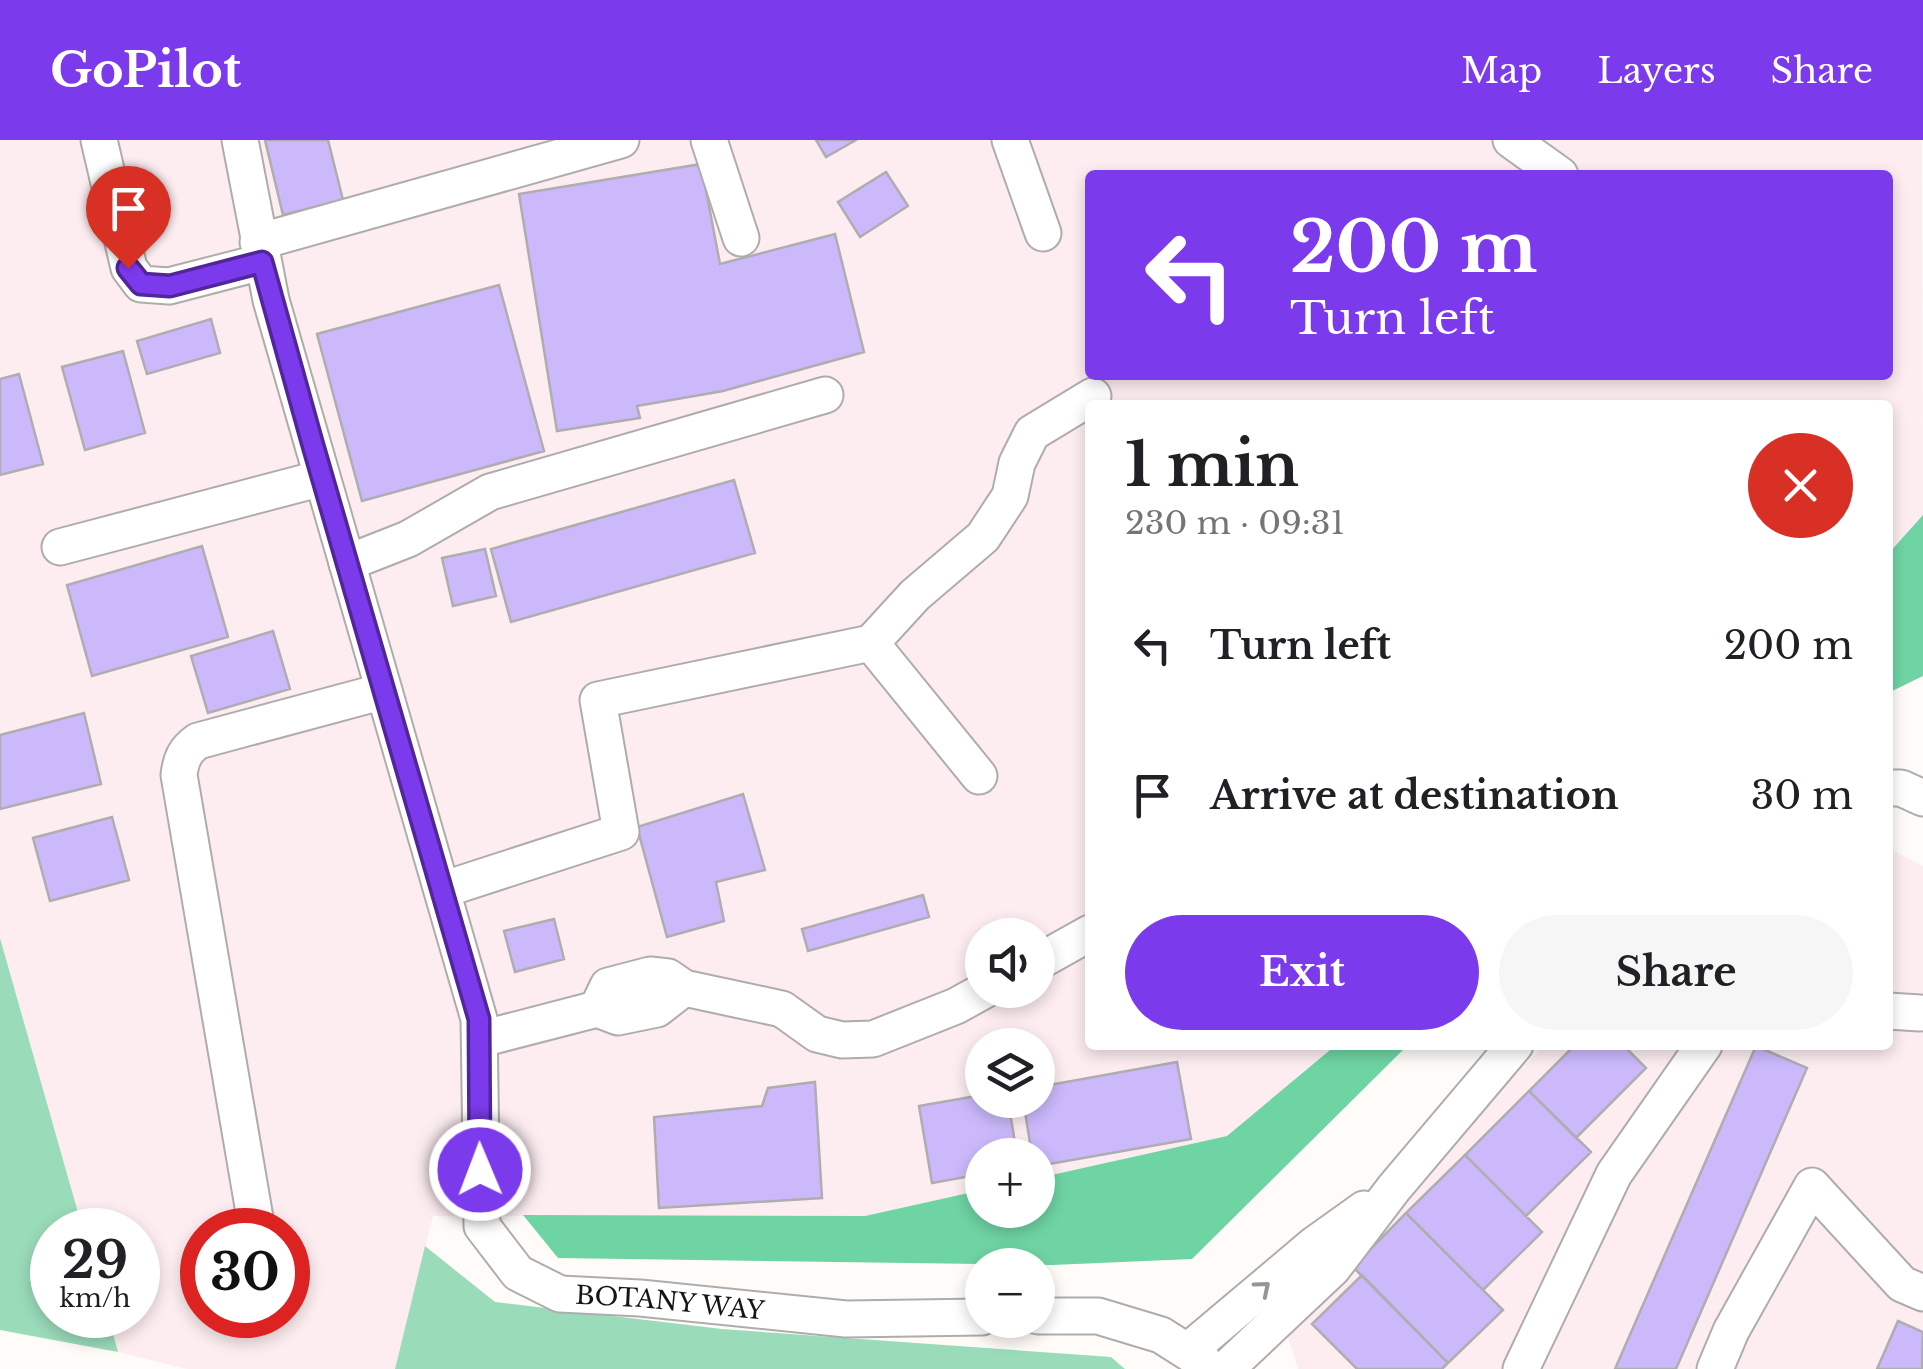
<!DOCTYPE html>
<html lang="en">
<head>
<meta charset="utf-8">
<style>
  :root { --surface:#fff; --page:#f6f6f6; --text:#202124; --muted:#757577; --accent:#7c3aed }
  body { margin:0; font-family:"Libre Baskerville",serif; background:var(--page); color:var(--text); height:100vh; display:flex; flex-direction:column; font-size:38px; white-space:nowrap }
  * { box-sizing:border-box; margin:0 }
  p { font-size:32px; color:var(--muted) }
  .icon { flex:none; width:55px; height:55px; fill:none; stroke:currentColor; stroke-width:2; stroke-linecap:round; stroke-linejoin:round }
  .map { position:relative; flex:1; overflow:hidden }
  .details { position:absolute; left:1085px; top:260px; width:808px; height:650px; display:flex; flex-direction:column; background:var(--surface); border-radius:10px; box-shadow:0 5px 15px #0003 }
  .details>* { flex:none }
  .top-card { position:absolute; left:1085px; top:30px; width:808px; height:210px; border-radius:10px; box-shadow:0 5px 15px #0003; background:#7c3aed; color:#fff; overflow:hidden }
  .tools { position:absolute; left:965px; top:778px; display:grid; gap:20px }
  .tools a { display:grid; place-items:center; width:90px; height:90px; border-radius:50%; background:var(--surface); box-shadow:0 5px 15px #0003; font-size:50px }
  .speed { position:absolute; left:30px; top:1068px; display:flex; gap:20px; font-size:50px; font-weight:700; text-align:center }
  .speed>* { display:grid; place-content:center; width:130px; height:130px; border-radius:50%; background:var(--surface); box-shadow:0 5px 15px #0003; line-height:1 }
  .speed small { font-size:25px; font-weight:400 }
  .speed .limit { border:15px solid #d22; background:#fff; color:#111 }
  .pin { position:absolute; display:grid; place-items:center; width:85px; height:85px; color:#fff; margin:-102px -42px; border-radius:50% 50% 50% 0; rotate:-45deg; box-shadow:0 0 10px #0007 }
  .pin .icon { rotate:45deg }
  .me { position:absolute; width:110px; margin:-55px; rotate:359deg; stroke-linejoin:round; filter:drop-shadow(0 0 8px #0008) }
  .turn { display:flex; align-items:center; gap:35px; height:210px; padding:0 40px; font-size:45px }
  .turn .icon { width:130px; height:130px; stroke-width:2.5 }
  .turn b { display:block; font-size:70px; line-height:85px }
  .round { display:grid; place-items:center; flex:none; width:105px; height:105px; border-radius:52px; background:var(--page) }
  .headline { display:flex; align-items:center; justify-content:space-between; height:170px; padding:0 40px }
  h1 { font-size:60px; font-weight:800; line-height:75px }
  .primary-button { display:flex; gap:20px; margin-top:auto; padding:20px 40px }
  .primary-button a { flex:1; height:115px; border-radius:60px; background:var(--accent); color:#fff; font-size:40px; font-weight:800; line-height:115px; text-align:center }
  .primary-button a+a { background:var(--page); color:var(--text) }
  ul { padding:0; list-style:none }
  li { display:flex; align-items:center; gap:30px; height:150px; padding:0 40px }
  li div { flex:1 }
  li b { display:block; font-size:38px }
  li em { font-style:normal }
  header { display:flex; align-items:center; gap:60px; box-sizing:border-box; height:140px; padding:0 50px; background:var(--accent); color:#fff }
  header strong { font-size:48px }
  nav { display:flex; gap:55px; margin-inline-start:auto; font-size:35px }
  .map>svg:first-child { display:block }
  .industrial { fill:#fdedf1; fill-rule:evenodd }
  .green { fill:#9adcba }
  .forest { fill:#6fd4a4 }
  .building { fill:#cbb9fc; stroke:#aeadb0; stroke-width:2.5 }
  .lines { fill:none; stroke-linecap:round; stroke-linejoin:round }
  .minor-casing { stroke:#afadab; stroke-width:39 }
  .minor { stroke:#fff; stroke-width:35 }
  .oneway { stroke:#969695 }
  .route-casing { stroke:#51269a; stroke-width:25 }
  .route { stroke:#7c3aed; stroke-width:18 }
  .labels { text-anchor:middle; stroke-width:9; stroke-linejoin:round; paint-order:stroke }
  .street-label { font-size:25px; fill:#161514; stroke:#fff }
</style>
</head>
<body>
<header>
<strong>GoPilot</strong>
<nav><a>Map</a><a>Layers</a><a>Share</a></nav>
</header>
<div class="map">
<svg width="1923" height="1229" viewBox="0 0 1923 1229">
  <rect width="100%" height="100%" fill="#fefbf9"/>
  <path class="industrial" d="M0 0H1922L1923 375 1888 414V265H1090V905H1336L1227 996 1038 1038V1015H982V1050L865 1076H433L395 1229H187L118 1212 108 1175H138V1090H83L0 798ZM1090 35H1888V235H1090ZM982 795H1038V850H982ZM982 905H1038V960H982ZM202 1090H288V1175H202Z
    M1888 708 1923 726V1229H1298L1287 1195 1370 1083 1544 905H1888Z"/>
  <path class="green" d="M0 798 83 1090H52V1175H108L118 1212 0 1190Z
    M425 1106 495 1162 722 1189 1111 1217 1125 1229H395Z"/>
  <path class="forest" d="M1923 375V536L1888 553V414Z
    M1336 905H1408L1192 1119 1052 1125 558 1118 523 1075 865 1076 982 1050V1070H1038V1038L1227 996Z"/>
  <path class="building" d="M265 0H328L343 60 283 75Z
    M816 0H856L826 17Z
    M701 24 720 124 835 94 864 212 723 251 637 266 640 278 557 291 519 54Z
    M886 32 908 66 860 97 838 62Z
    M499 145 544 311 362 361 317 194Z
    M211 179 220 213 147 234 137 201Z
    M123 211 145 293 85 310 62 227Z
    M19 234 43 324 0 335V239Z
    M734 340 755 413 511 482 491 409Z
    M202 406 228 497 92 536 67 445Z
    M485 409 496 456 453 466 442 418Z
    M273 491 290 549 208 573 191 516Z
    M84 573 101 644 0 669V595Z
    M743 654 765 730 716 742 724 781 667 797 637 687Z
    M112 677 129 740 50 761 33 698Z
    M923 755 929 777 808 811 802 789Z
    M554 779 564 819 515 832 504 791Z
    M1575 905H1623L1646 928 1576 998 1529 951Z
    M1756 906 1807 928 1676 1229H1615Z
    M1177 922 1191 999 1038 1026V1015H1032L1023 960H1038V947Z
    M815 942 822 1058 659 1068 654 977 762 966 768 948Z
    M1529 951 1591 1012 1526 1076 1465 1015Z
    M982 955V960H1008L1017 1015H982V1034L932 1043 919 966Z
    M1465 1015 1542 1092 1483 1150 1406 1073Z
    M1406 1073 1503 1170 1448 1223 1353 1127Z
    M1362 1135 1448 1223 1442 1229H1357L1312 1184Z
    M1898 1181 1923 1192 1922 1229H1877Z"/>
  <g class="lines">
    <g class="minor-casing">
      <g id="minor">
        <path d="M99 0 129 128 141 144 169 146 262 122"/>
        <path id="s1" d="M240 0 271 160 479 879 482 1086 518 1133 560 1154 640 1158 846 1179 982 1177"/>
        <path d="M709 0 741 98"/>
        <path d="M1010 0 1043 93"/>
        <path d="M1511 0 1560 35"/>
        <path d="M258 102 621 0"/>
        <path d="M60 407 322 338"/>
        <path d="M347 423 408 399 490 352 825 255"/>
        <path d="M871 503 915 455 983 397 1010 356 1017 323 1032 293 1093 256"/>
        <path d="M1888 648H1901L1923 658"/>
        <path d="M442 750 621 692 598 560 871 503 979 636"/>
        <path d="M1038 822 1090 793"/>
        <path d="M597 869 608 846 650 835 668 837 684 848 782 869 817 894 842 900 873 899 956 866 985 850"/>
        <path d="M1888 871 1920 873"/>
        <path d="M481 899 597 869 618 877 657 869 684 848"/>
        <path d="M255 1078 179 635C181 619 185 610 198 601L384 551"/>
        <path d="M1038 1176H1098L1161 1195 1205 1223"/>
        <path d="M1188 1211 1315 1104 1364 1069"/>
        <path d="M1226 1229 1333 1128 1394 1048 1515 905"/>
        <path d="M1521 1229 1614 1034 1704 905"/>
        <path d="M1715 1229 1731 1191 1812 1046 1902 1144 1923 1153"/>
      </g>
    </g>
    <use href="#minor" class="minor"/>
  </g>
  <defs><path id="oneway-chevron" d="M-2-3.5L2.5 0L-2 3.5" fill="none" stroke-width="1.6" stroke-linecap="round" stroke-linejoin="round" transform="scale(2.5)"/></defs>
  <use class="oneway" href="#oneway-chevron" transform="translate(1263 1148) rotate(-40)"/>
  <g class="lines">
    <g class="route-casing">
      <path id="route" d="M128 128 141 144 170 146 262 122 312 302 479 879 480 1030"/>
    </g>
    <use href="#route" class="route"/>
  </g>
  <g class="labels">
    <g class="street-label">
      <text dy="9" stroke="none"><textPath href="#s1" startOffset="1335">BOTANY WAY</textPath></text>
    </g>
  </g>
</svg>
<div class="tools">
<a><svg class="icon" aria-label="sound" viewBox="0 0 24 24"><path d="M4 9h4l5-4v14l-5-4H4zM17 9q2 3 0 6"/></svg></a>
<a><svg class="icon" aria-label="layers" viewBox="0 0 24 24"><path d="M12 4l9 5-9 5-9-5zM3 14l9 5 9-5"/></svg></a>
<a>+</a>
<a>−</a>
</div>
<div class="speed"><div>29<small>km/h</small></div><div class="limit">30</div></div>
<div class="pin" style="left:128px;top:128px;background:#d93025"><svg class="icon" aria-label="arrive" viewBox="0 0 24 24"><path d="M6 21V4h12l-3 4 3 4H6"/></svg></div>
<svg class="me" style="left:480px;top:1030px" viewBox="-20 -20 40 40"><circle r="17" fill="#7c3aed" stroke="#fff" stroke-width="3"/><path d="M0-11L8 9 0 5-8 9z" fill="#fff"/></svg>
<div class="top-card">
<div class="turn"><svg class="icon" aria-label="left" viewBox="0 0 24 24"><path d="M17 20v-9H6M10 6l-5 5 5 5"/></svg><div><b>200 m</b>Turn left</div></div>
</div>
<section class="details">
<div class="headline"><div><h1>1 min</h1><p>230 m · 09:31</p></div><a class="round" style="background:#d93025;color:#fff"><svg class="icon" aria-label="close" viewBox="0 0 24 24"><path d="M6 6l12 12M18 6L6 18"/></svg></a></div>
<ul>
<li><svg class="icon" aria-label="left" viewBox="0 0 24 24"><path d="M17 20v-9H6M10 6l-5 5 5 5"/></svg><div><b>Turn left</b></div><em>200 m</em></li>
<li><svg class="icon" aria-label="arrive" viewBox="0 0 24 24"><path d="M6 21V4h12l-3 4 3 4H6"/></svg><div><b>Arrive at destination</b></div><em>30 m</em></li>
</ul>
<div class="primary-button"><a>Exit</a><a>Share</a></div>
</section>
</div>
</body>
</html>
